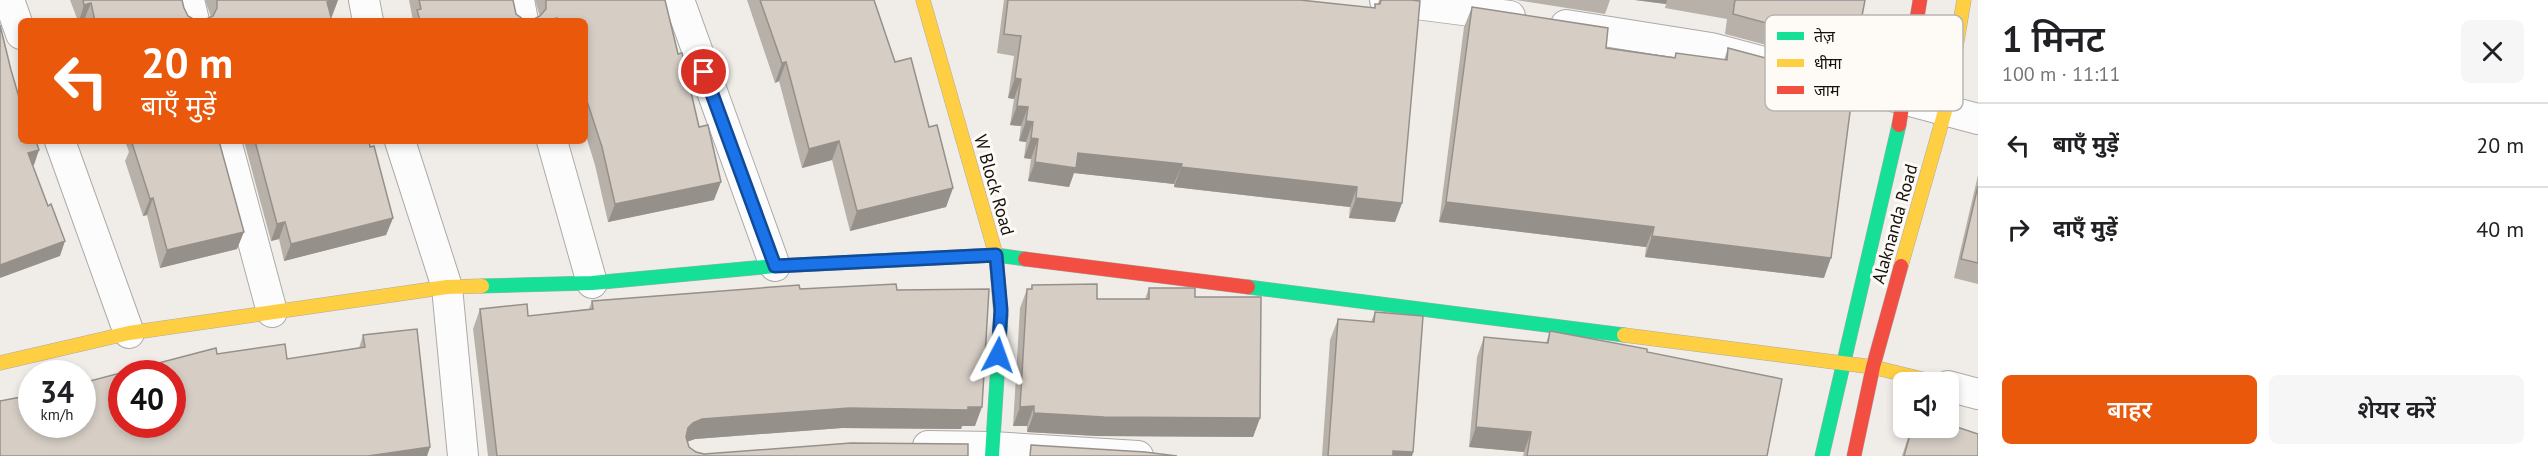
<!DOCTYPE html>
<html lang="hi">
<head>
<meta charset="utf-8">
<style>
  :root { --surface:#fff; --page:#f6f6f6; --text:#202124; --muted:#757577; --line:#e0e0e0; --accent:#ea580c }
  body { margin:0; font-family:"PT Sans","Noto Sans Devanagari",sans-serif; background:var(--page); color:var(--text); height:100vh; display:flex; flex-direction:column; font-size:22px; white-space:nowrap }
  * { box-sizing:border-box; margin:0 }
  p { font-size:20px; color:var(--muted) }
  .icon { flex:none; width:33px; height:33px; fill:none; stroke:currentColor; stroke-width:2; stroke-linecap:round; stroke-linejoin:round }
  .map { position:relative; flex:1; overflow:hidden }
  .panel { display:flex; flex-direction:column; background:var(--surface); width:570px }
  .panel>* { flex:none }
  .hud { position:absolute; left:18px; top:18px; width:570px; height:126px; border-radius:9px; box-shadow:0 3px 9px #0003; background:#ea580c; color:#fff; overflow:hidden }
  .controls { position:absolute; left:1893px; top:372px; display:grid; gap:12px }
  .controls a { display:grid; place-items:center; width:66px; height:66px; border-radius:9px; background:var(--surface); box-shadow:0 3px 9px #0003; font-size:30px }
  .speed { position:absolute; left:18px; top:360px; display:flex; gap:12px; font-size:30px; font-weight:700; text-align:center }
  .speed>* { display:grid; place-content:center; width:78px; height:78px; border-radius:50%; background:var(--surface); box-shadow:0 3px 9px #0003; line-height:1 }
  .speed small { font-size:15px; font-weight:400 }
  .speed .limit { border:9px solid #d22; background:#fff; color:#111 }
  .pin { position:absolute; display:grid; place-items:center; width:51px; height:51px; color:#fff; margin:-26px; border:3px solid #fff; border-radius:50%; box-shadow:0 2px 6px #0007 }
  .me { position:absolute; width:66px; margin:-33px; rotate:4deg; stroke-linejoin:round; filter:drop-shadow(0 0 4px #0008) }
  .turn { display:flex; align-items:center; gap:21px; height:126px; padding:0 24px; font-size:27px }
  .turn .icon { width:78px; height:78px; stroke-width:2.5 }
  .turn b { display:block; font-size:42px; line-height:51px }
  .round { display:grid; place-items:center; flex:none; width:63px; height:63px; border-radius:9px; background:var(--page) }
  .overview { display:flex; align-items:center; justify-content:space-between; height:102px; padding:0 24px }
  h1 { font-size:36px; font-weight:600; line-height:45px }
  .cta { display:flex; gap:12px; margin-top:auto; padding:12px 24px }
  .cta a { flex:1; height:69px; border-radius:9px; background:var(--accent); color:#fff; font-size:24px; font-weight:600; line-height:69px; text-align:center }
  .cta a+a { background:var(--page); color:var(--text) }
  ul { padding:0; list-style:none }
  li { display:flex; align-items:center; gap:18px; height:84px; padding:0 24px; border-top:2px solid var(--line) }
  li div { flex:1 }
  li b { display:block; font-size:22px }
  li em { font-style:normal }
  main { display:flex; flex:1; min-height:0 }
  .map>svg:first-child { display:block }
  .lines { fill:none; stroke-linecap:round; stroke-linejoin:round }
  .street-casing { stroke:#acaaa8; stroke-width:32 }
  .fast-casing { stroke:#acaaa8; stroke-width:15 }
  .slow-casing { stroke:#acaaa8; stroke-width:15 }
  .jam-casing { stroke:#acaaa8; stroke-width:15 }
  .street { stroke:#fdfcfc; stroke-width:30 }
  .fast { stroke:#16e098; stroke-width:14 }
  .slow { stroke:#ffcf43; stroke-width:14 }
  .jam { stroke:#f24e42; stroke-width:14 }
  .wall { fill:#b8b1a9; fill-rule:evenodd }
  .shaded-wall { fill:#96908a }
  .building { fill:#d6cec5; stroke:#96908a; stroke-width:1.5; fill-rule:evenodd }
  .route-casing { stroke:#114b97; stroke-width:15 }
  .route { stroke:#1a73e8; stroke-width:10 }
  .labels { text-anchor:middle; stroke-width:6; stroke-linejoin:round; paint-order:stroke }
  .street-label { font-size:18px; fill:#141210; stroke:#fefaf6 }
  .key { fill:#fefaf6; stroke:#b8b4b1; stroke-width:1.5 }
  .key-label { font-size:16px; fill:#141210 }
</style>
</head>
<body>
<main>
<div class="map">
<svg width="1978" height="456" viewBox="0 0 1978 456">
  <rect width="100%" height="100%" fill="#f0ede9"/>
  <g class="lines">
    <g class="street-casing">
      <path id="street" d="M9 0 21 34
        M189 0 194 21
        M364 0 368 21
        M519 0 523 21
        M679 0 775 266
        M1385 0 1510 16
        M1566 25 1711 48 1978 119
        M60 141 129 333
        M226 141 272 312
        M400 141 447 287 463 456
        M552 141 592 283
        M1948 386 1978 394
        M928 446 992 447 1138 456"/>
    </g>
    <g class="fast-casing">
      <path id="fast" d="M482 286 592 283 775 266 996 255 1025 259
        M1248 287 1624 335
        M992 456 1001 316
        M1822 456 1899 125"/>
    </g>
    <g class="slow-casing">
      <path id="slow" d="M923 0 996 255 1001 316
        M1901 266 1945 111 1964 0
        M1624 335 1873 367 1934 382
        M0 363 129 333 447 287 482 286"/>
    </g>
    <g class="jam-casing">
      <path id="jam" d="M1899 125 1920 0
        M1025 259 1248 287
        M1854 456 1873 367 1901 266"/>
    </g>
    <use href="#street" class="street"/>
    <use href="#fast" class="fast"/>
    <use href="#slow" class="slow"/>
    <use href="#jam" class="jam"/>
  </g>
  <path class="wall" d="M70 0H182L184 8 188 16 195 20H204L211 17 205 0H338L332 16H331L332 21H84V20L78 21Z
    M409 0H513L516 14 523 19 532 20 540 17 535 0H665L714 200 608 222 595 165 585 133V21H413Z
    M747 0H874L895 62 929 127 953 188 946 207 850 231 832 160 802 168 779 81 775 83Z
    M1004 0H1300L1374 8 1375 4H1378L1379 0H1411L1402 203 1395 222 1349 218 1350 207 1174 187V184L1074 173 1069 187 1028 181 1031 159 1024 158 1026 142 1019 141 1021 126 1010 125 1014 99 1008 98 1014 56 997 53Z
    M1516 0H1610L1605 14Z
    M1635 0H1865L1859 32 1852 52 1777 38 1774 47 1725 34 1727 19 1665 8 1666 4Z
    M1472 7 1606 48 1675 57 1676 53 1724 60 1728 48 1775 79 1824 278 1645 257 1646 247 1439 222 1464 27Z
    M125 141H219L237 249 160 268 147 215 143 216 125 161 129 152Z
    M244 141H369L393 218 386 235 284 261 279 239 271 241Z
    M1978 175V284L1954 278Z
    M1032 285 1097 299H1145L1149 288 1195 297 1260 418 1253 437 1097 436 1027 432V426H1013L1020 308 1027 289H1031Z
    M800 289 897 290 975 426H962L961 429 842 428 695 439 687 442 689 447 696 452 704 454 968 456H488L473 329 480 309 528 316 589 309 592 301Z
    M1375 312 1413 452 1412 456H1322L1330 340 1338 319 1371 322Z
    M417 329 430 447 427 456H0V400V401L32 395V424H82V383L216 348 217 354 285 344 287 359 359 348 363 335ZM122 374H172V424H122Z
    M1550 331 1647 352 1767 456H1523L1524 452 1469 447 1477 357 1484 337 1546 343Z
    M1911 428H1948L1978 456H1902Z"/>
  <path class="shaded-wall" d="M334 0H338L332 16 320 20 327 2Z
    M1635 0H1667L1666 4Z
    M91 3 84 20 79 21 84 5Z
    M557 18 556 21H545Z
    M786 62 779 81 775 83 782 63Z
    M1015 78 1021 79 1014 99 1008 98Z
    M1017 106 1028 107 1021 126 1010 125Z
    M1026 121 1033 122 1026 142 1019 141Z
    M1031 138 1038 139 1031 159 1024 158Z
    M839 141 832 160 802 168 809 149Z
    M39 150 34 165 23 168 28 153Z
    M1078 153 1182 164 1174 184 1074 173 1069 187 1028 181 1035 162Z
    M1181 167 1357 187 1350 207 1174 187Z
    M721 182 714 200 608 222 615 204Z
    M953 188 946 207 850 231 857 211Z
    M153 198 147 215 143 216 150 199Z
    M1356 198 1402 203 1395 222 1349 218Z
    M1446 202 1654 227 1646 247 1439 222Z
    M393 218 386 235 284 261 291 244Z
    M285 222 279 239 271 241 277 224Z
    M244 232 237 249 160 268 167 250Z
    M1652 236 1831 258 1824 278 1645 257Z
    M65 241 60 256 0 278V265Z
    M1034 406 1027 426H1013L1020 407Z
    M982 407 975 426H962L961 429 842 428 695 439 686 442 681 448 688 428 693 423 702 419 849 408Z
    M1034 413 1260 418 1253 437 1097 436 1027 432Z
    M1476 427 1531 432 1524 452 1469 447Z
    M430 447 427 456H368Z
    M1393 451 1413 452 1412 456H1391Z"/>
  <path class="building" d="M83 0H182L184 8 188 16 195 20H204L213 16 217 8V0H334L327 2 332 21H95L91 3 84 5Z
    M419 0H513L516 14 523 19 532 20 540 16 546 9V0H665L678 54 682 53 699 127 708 125 721 182 615 204 602 147 585 95V21H558L557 18 545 21H420L417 10 421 9Z
    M760 0H874L895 62 911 58 929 127 937 125 953 188 857 211 839 141 809 149 786 62 782 63Z
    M1008 0H1300L1375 8V4H1380L1381 0H1411L1420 1 1402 203 1356 198 1357 187 1181 167 1182 164 1078 153 1076 168 1035 162 1038 139 1031 138 1033 122 1026 121 1028 107 1017 106 1021 79 1015 78 1021 36 1004 34Z
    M1735 0H1865L1859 32 1782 18 1781 27 1733 14Z
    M1472 7 1608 28 1606 48 1675 58 1676 53 1727 60 1728 48 1777 61 1775 79 1853 89 1831 258 1652 236 1654 227 1446 202Z
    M0 25 11 70 21 104V141H36L39 150 28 153 48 206 51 204 65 241 0 265Z
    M137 141H219L244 232 167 250 153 198 150 199 132 143Z
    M255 141H369L370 147 374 146 393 218 291 244 285 222 277 224Z
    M1978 186V263L1961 259Z
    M896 284 897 290 989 289 982 407H968V410L849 408 702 419 693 423 688 428 686 437 689 447 696 452 704 454 851 443 968 444V456H497L480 309 527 304 528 316 593 309 592 301 799 285 800 289Z
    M1097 284V299H1149V288H1195V297H1261L1260 418 1104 417 1034 413V406L1020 407 1027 289H1032V285Z
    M1375 312 1423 316 1413 452 1393 451V456H1328L1338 319 1374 322Z
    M417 329 430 447 368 456H0V400V401L32 395V424H82V383L216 348 217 354 285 344 287 359 365 347 363 335ZM122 374H172V424H122Z
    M1550 331 1647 349V352L1782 379 1767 456H1527L1531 432 1476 427 1484 337 1548 343Z
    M1948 424 1978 434V456H1904L1912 428H1948Z
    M1031 445 1145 452 1177 456H1030Z"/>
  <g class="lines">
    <g class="route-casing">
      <path id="route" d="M704 72 775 266 996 255 1001 310 998 355"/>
    </g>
    <use href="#route" class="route"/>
  </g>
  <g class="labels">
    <g class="street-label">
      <text transform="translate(994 185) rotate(74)" y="6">W Block Road</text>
      <text transform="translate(1895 224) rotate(-74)" y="6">Alaknanda Road</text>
    </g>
  </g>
  <rect x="1765" y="15" width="198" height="96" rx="9" class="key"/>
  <rect x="1777" y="32" width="27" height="8" fill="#16e098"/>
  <rect x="1777" y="59" width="27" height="8" fill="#ffcf43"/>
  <rect x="1777" y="86" width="27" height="8" fill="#f24e42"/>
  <g class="key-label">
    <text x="1814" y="42">तेज़</text>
    <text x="1814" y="69">धीमा</text>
    <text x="1814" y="96">जाम</text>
  </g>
</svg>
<div class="controls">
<a><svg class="icon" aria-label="sound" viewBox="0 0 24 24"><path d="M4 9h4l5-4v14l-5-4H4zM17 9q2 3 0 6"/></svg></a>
</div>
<div class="speed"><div>34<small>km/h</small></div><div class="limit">40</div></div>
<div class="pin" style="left:704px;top:72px;background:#d93025"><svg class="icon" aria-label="arrive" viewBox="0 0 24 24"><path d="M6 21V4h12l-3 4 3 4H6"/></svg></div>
<svg class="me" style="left:998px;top:355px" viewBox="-20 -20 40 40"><path d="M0-17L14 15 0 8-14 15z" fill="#1a73e8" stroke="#fff" stroke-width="4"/></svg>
<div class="hud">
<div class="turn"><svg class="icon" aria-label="left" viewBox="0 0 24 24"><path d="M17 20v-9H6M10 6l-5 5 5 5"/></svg><div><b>20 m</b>बाएँ मुड़ें</div></div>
</div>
</div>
<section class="panel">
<div class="overview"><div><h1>1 मिनट</h1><p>100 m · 11:11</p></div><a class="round"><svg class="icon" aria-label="close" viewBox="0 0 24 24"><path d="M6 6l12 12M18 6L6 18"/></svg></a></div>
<ul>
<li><svg class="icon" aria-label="left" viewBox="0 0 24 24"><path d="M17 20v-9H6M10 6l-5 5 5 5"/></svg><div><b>बाएँ मुड़ें</b></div><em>20 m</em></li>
<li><svg class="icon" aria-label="right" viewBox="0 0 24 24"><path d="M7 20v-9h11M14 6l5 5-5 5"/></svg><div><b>दाएँ मुड़ें</b></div><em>40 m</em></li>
</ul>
<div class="cta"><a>बाहर</a><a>शेयर करें</a></div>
</section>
</main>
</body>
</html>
